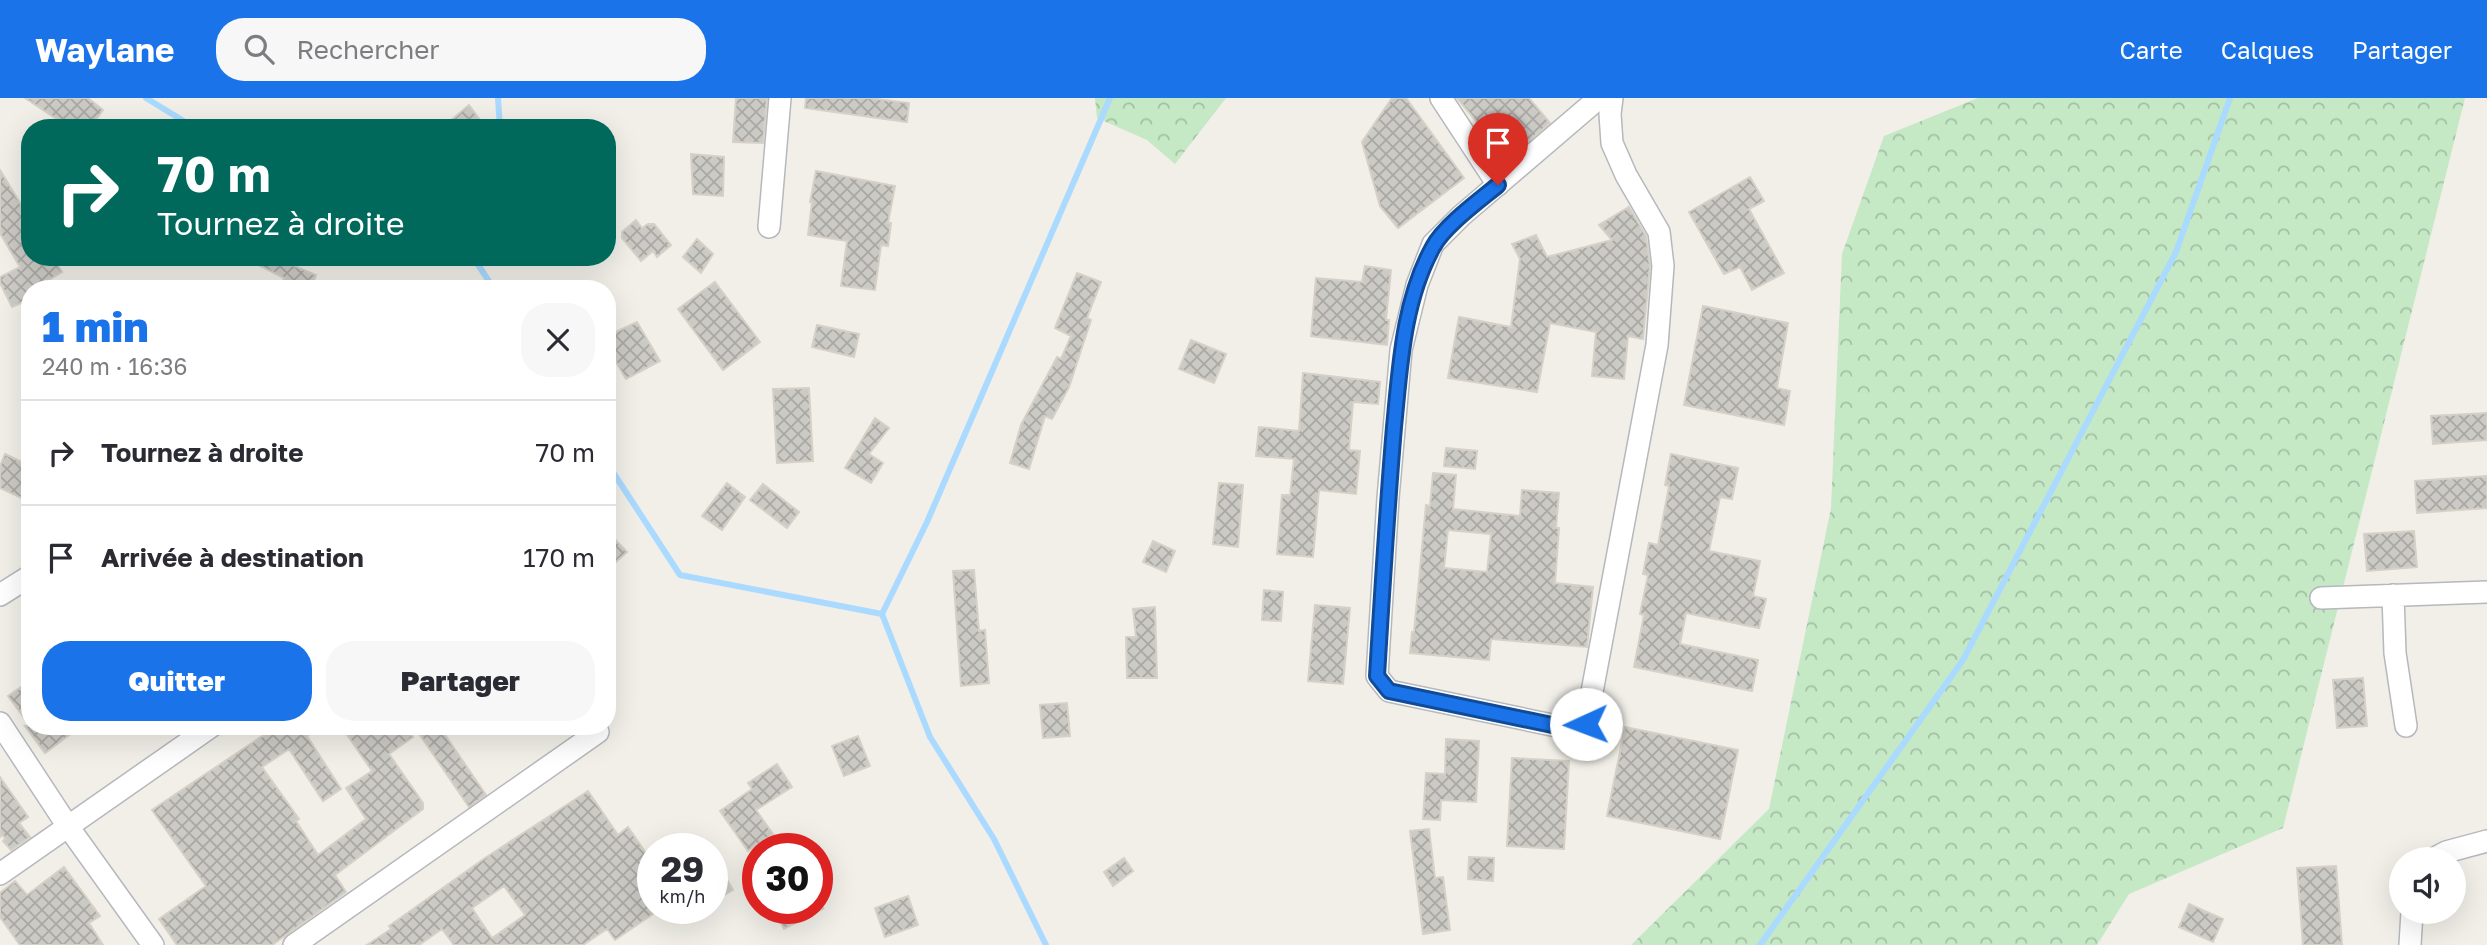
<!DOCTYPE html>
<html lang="fr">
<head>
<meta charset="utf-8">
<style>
  :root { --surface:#fff; --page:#f7f7f7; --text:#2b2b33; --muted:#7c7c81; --line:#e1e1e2; --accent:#1a73e8 }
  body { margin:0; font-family:"Golos Text",sans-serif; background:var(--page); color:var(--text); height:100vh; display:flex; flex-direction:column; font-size:26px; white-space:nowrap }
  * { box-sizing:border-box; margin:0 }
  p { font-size:23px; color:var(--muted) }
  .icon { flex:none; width:38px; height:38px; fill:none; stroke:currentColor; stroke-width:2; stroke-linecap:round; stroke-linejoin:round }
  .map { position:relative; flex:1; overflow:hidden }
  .panel { position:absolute; left:21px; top:182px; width:595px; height:455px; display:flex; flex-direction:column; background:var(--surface); border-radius:28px; box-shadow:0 7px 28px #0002 }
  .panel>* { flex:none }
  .guide { position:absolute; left:21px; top:21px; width:595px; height:147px; border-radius:28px; box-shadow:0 7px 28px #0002; background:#00695c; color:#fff; overflow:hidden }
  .tools { position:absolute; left:2389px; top:749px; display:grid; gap:14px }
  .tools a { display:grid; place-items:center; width:77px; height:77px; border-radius:50%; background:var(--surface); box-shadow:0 7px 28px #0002; font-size:35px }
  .speed { position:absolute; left:637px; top:735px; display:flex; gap:14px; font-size:35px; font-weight:700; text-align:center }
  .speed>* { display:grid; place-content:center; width:91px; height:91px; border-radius:50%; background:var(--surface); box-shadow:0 7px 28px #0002; line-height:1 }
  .speed small { font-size:18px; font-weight:400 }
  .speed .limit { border:10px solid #d22; background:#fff; color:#111 }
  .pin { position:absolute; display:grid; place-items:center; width:60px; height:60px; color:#fff; margin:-72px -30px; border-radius:50% 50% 50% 0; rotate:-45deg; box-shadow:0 0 7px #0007 }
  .pin .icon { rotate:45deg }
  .me { position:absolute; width:77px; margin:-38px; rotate:268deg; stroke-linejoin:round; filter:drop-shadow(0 0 5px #0008) }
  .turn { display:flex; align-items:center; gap:24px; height:147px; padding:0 21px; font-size:32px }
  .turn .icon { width:91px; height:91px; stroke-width:2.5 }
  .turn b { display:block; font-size:49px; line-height:60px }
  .round { display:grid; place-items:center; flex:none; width:74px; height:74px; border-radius:28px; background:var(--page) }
  .overview { display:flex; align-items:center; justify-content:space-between; height:119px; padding:0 21px }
  h1 { font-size:42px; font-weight:800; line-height:52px; color:var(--accent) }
  .primary-button { display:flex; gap:14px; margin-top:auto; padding:14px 21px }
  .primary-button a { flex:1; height:80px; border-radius:28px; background:var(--accent); color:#fff; font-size:28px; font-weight:800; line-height:80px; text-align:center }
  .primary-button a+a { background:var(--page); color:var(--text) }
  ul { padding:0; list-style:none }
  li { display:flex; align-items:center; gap:21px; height:105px; padding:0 21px; border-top:2px solid var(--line) }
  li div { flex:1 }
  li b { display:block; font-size:26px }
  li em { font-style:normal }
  header { display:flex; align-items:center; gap:42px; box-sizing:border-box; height:98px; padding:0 35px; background:var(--accent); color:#fff }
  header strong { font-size:33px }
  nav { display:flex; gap:38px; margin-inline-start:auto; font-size:24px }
  .search { width:490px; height:63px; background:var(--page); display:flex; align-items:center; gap:18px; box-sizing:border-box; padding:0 24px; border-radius:28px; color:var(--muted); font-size:26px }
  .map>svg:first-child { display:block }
  .forest { fill:url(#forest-crowns) }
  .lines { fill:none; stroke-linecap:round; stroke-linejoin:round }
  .stream { stroke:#aadaff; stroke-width:6 }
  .building { fill:url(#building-cross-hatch); stroke:#d6d1c6; stroke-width:2; fill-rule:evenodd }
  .street-casing { stroke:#b5b8bc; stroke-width:24 }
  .street { stroke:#fff; stroke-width:21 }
  .route-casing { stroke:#114b97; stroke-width:18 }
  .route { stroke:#1a73e8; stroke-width:12 }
</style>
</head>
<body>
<header>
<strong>Waylane</strong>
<div class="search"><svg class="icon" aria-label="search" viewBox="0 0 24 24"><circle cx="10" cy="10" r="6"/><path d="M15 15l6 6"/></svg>Rechercher</div>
<nav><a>Carte</a><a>Calques</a><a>Partager</a></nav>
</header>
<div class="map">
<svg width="2487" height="847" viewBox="0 0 2487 847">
  <defs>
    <pattern id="forest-crowns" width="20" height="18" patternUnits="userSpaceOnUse" patternTransform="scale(1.75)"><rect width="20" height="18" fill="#c5e8c5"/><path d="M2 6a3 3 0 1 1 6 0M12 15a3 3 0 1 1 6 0" fill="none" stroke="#a3c0a4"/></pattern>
    <pattern id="building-cross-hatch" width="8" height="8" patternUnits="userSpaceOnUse" patternTransform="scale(1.75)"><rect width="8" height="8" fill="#cccac5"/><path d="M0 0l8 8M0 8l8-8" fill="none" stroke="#a9a8a4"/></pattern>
  </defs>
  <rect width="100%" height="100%" fill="#f1efe8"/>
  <path class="forest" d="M1095 0H1226L1175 66 1147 42 1097 20Z
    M1978 0H2465L2283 730 2129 796 2097 847H1631L1769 711 1831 410 1842 156 1884 38Z"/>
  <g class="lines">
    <path class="stream" d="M146 0 195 30
      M498 0 500 30
      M473 159 494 191
      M607 365 680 477 882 516 930 639 994 741 1046 847
      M882 516 927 424 1110 0
      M1760 847 1963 562 2176 154 2230 0"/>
  </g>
  <path class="building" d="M25 0H88L103 12 90 30H70Z
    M736 0H767L763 45 733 44Z
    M806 0H869L909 5 907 24 805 10Z
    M1392 0H1406L1464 80 1398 130 1380 108 1362 44Z
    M1457 0H1529L1550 25 1503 65 1486 44 1490 40Z
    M469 7 486 30H442Z
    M691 56 724 59 723 98 693 96Z
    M0 72 30 121V159H53L62 174 34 191H30V201L12 209 0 185V179L20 169 0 135Z
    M816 73 895 88 888 125H891L888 148 881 147 875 192 841 188 847 143 808 137 812 104H810Z
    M1750 79 1764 103 1749 111 1784 175 1752 192 1740 169 1724 176 1689 114Z
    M1629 109 1646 138 1650 168 1643 241 1628 238 1624 281 1592 278 1596 234 1550 225 1537 294 1448 280 1459 219 1511 229 1520 161 1512 146 1536 137 1547 159 1612 142 1599 127Z
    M636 122 642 130 648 126H654L671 147 657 159 653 153 641 163 622 140V134Z
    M697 141 713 156 701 175 683 159Z
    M253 159H273L316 177 311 191H279L284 180 251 163Z
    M1365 168 1391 172 1386 222H1389L1387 247 1311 238 1316 180 1362 184Z
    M1077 175 1101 184 1087 220 1091 222 1069 289 1052 321 1045 318 1029 371 1010 365 1021 327 1057 259 1061 261 1071 238 1055 230Z
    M715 184 760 244 723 272 678 211Z
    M1703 208 1788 225 1777 290 1790 293 1784 327 1684 307Z
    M637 224 660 263 626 281 607 249V238Z
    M817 227 859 236 854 259 812 249Z
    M1191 242 1226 256 1214 285 1179 271Z
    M1303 275 1380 284 1378 306 1353 304 1349 352 1360 353 1356 396 1319 392 1313 459 1277 456 1282 397H1290L1294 361 1256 358 1259 329 1299 333Z
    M809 290 813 363 777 365 773 291Z
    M2487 315V342L2433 346 2431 318Z
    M875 320 889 330 869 356 883 365 871 385 845 370Z
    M1446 350 1477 353 1475 371 1444 368Z
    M5 356 30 368V404L0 390V368Z
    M1671 356 1738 370 1732 401 1720 399 1709 453 1760 463 1753 498 1766 501 1759 530 1686 515 1680 546 1758 562 1752 593 1634 569 1644 517 1640 516 1648 477 1643 476 1649 445 1658 447 1669 388 1665 387Z
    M1433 375 1456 377 1453 411 1520 418 1522 392 1559 395 1556 430H1559L1555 485 1593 489 1587 549 1491 541 1489 562 1410 555 1412 534H1414L1426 407 1430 408ZM1448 432 1491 436 1487 474 1444 470Z
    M2487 378V410L2417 415 2415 383Z
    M727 385 745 399 722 432 702 418Z
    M1219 385 1243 387 1238 449 1213 446Z
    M763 386 799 414 787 430 750 402Z
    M607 433 627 454 607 472Z
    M2414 433 2417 469 2367 473 2364 436Z
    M1153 443 1175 453 1166 474 1143 464Z
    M974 472 979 533 985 532 989 585 961 588 953 473Z
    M1264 492 1283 494 1281 523 1262 522Z
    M1315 507 1350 510 1343 586 1308 583Z
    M1155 509 1157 580H1127L1126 539H1136L1133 511Z
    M2363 580 2367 628 2337 630 2333 582Z
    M30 583V628H81L45 655 25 628H30L8 598Z
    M1067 605 1070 638 1043 640 1040 607Z
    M277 628H322L307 638 341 691 323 703 289 651 262 669 299 721 296 723 318 757 366 721 346 690 372 673 341 628H406L413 639 389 656 423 705V711L335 777 346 794 272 847H177L159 821 206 788 152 712Z
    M433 628H439L486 697 469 709 420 637Z
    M1625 629 1738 652 1720 741 1607 718Z
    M858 638 870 668 844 678 832 648Z
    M1446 641 1479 643 1476 704 1441 702 1440 722 1423 721 1426 675 1445 676Z
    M1512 660 1569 663 1564 751 1507 748Z
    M777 666 792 689 756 712 773 736 748 753 720 713 752 691 748 685Z
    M0 679 28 719 19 725 30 739 11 752 3 743 5 741 3 737 0 739Z
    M588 693 618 737 628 729 653 765V816L615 842 607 831 583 847H454L442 831 419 847H367L391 831 389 828 485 760ZM504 788 525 817 492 840 472 810Z
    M1429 731 1435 780 1443 779 1450 832 1423 836 1410 733Z
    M1469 759 1494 760 1493 783 1468 781Z
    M1124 760 1133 773 1113 788 1104 774Z
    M2336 768 2342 847H2303L2297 770Z
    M64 769 100 818 89 825 103 847H20L0 819V795L15 783 27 797Z
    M725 778 733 792 712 804V785Z
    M908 798 918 827 885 839 875 810Z
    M2189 806 2223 821 2213 844 2179 829Z
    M773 810H824L784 831Z"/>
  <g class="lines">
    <g class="street-casing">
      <path id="street" d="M1441 0 1498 87
        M1599 0 1461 118 1433 146 1417 187 1401 252 1388 400 1377 578 1389 593 1576 632 1586 626 1657 247 1663 168 1659 134 1626 77 1612 45 1610 16 1612 0
        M769 129 780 0
        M0 497 30 478
        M2393 497 2395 555 2406 628
        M2321 500 2487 494
        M0 625 67 727 153 847
        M2433 761 2446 754 2487 743
        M0 776 212 628
        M294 847 598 634
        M2410 847 2412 814"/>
    </g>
    <use href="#street" class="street"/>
  </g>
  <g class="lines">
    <g class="route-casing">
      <path id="route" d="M1498 87C1480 102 1444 128 1433 149 1403 203 1400 269 1394 329 1387 412 1382 495 1377 578L1389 593 1576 632 1586 626"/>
    </g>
    <use href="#route" class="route"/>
  </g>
</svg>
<div class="tools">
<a><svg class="icon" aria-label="sound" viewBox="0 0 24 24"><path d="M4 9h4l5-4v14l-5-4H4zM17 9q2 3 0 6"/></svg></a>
</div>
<div class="speed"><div>29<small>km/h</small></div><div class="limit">30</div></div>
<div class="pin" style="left:1498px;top:87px;background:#d93025"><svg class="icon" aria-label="arrive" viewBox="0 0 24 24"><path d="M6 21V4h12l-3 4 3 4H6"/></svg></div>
<svg class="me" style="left:1586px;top:626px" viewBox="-20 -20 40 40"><circle r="19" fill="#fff"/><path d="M0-13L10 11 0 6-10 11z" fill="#1a73e8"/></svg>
<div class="guide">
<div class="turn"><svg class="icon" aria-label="right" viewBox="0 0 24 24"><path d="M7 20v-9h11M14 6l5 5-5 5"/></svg><div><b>70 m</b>Tournez à droite</div></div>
</div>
<section class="panel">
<div class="overview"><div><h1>1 min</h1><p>240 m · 16:36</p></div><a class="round"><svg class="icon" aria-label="close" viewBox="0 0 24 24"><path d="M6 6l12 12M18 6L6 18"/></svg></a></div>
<ul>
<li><svg class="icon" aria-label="right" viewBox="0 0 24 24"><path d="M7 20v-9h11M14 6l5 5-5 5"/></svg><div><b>Tournez à droite</b></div><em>70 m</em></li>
<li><svg class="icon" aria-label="arrive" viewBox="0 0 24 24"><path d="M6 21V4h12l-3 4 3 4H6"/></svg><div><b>Arrivée à destination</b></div><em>170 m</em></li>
</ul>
<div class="primary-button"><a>Quitter</a><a>Partager</a></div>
</section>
</div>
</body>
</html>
